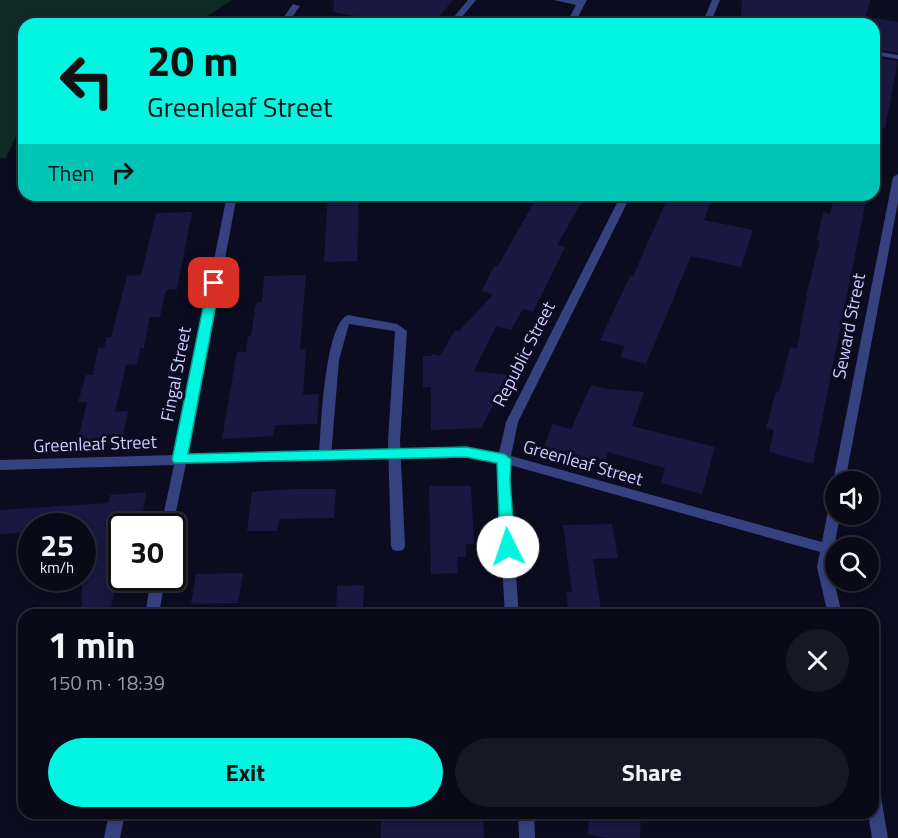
<!DOCTYPE html>
<html lang="en">
<head>
<meta charset="utf-8">
<style>
  :root { --surface:#090918; --page:#171725; --text:#f1f3f6; --muted:#999aa2; --line:#292a37; --accent:#00f6e1 }
  body { margin:0; font-family:"Titillium Web",sans-serif; background:var(--page); color:var(--text); height:100vh; display:flex; flex-direction:column; font-size:22px; white-space:nowrap }
  * { box-sizing:border-box; margin:0 }
  p { font-size:20px; color:var(--muted) }
  .icon { flex:none; width:33px; height:33px; fill:none; stroke:currentColor; stroke-width:2; stroke-linecap:round; stroke-linejoin:round }
  .map { position:relative; flex:1; overflow:hidden }
  .drawer { position:absolute; left:18px; top:609px; width:861px; height:210px; display:flex; flex-direction:column; background:var(--surface); border-radius:18px; box-shadow:0 3px 9px #0003,0 0 0 2px var(--line) }
  .drawer>* { flex:none }
  .hud { position:absolute; left:18px; top:18px; width:862px; height:183px; border-radius:18px; box-shadow:0 3px 9px #0003,0 0 0 2px var(--line); background:#00f6e1; color:#111; overflow:hidden }
  .controls { position:absolute; left:825px; top:471px; display:grid; gap:12px }
  .controls a { display:grid; place-items:center; width:54px; height:54px; border-radius:50%; background:var(--surface); box-shadow:0 3px 9px #0003,0 0 0 2px var(--line); font-size:30px }
  .speed { position:absolute; left:18px; top:513px; display:flex; gap:12px; font-size:30px; font-weight:700; text-align:center }
  .speed>* { display:grid; place-content:center; width:78px; height:78px; border-radius:50%; background:var(--surface); box-shadow:0 3px 9px #0003,0 0 0 2px var(--line); line-height:1 }
  .speed small { font-size:15px; font-weight:400 }
  .speed .limit { border:3px solid #111; border-radius:9px; background:#fff; color:#111 }
  .pin { position:absolute; display:grid; place-items:center; width:51px; height:51px; color:#fff; margin:-26px; border-radius:12px; box-shadow:0 3px 9px #0006 }
  .me { position:absolute; width:66px; margin:-33px; rotate:356deg; stroke-linejoin:round; filter:drop-shadow(0 0 4px #0008) }
  .turn { display:flex; align-items:center; gap:21px; height:126px; padding:0 30px; font-size:27px }
  .turn .icon { width:78px; height:78px; stroke-width:2.5 }
  .turn b { display:block; font-size:42px; line-height:51px }
  .then { display:flex; align-items:center; height:57px; padding:0 30px; background:#0003; gap:12px; font-size:22px }
  .round { display:grid; place-items:center; flex:none; width:63px; height:63px; border-radius:32px; background:var(--page) }
  .headline { display:flex; align-items:center; justify-content:space-between; height:102px; padding:0 30px }
  h1 { font-size:36px; font-weight:700; line-height:45px }
  .action { display:flex; gap:12px; margin-top:auto; padding:12px 30px }
  .action a { flex:1; height:69px; border-radius:36px; background:var(--accent); color:#111; font-size:24px; font-weight:700; line-height:69px; text-align:center }
  .action a+a { background:var(--page); color:var(--text) }
  .map>svg:first-child { display:block }
  .green { fill:#0f2a24 }
  .building { fill:#181841 }
  .lines { fill:none; stroke-linecap:round; stroke-linejoin:round }
  .lane { fill:#364180; fill-rule:evenodd }
  .street { fill:#364180; fill-rule:evenodd }
  .route { fill:#00f6e1; stroke:#00a092; stroke-width:1.5 }
  .labels { text-anchor:middle; stroke-width:6; stroke-linejoin:round; paint-order:stroke }
  .street-label { font-size:18px; fill:#cbcfff; stroke:#0c0c20 }
</style>
</head>
<body>
<div class="map">
<svg width="898" height="838" viewBox="0 0 898 838">
  <rect width="100%" height="100%" fill="#0c0c20"/>
  <path class="green" d="M0 0H232L195 24H24V118L6 158H0Z"/>
  <path class="building" d="M334 0H453L433 24H398L333 12Z
    M742 0H870L864 24H740Z
    M874 18 898 22V53L874 49Z
    M874 57 898 61 885 128 874 127Z
    M328 195H359L357 261 324 262Z
    M538 195H586L557 245 565 247 533 312 523 309 511 330 496 326 474 371 509 375 481 428 431 430V387H423V356H431L432 354 440 356 455 330 459 331 493 295 482 291 494 266H498Z
    M669 195H699L697 199 710 202 704 220 753 230 741 267 691 256 646 364 620 357 625 346 600 340 630 276H633Z
    M835 195H867L813 464 769 452 774 430 766 428 776 391 779 392 790 347 797 348 807 293 820 241 817 240 823 212 830 214Z
    M192 212 177 289 166 290 160 317H150L144 348H140L137 364 126 365 115 412 128 411 122 442 77 444 87 402H78L86 375H93L98 348H104L107 337H111L127 276 141 275 156 213Z
    M306 275 300 349H306L303 395 319 394 317 424 275 425 273 436 222 439 237 352H246L248 336H251L256 303 262 302 264 276Z
    M591 385 607 389 644 392 632 426 715 447 702 494 661 483 665 468 608 452 603 468 542 451 553 424 571 429Z
    M429 486H471L474 544H466V557H457L458 573 431 574Z
    M295 489H336L334 518 279 519 277 531H247L252 492Z
    M146 492 141 526H122V574H118L111 608H82V526H32V532L0 534V510L108 503 110 495Z
    M612 524 618 558 593 559 602 615H569L566 592H572L563 525Z
    M243 573 238 603 191 604 196 574Z
    M364 585 363 610 336 611 337 586Z
    M483 813 484 838H381V814Z
    M589 813H641L640 838H608L588 835Z"/>
  <g class="lines">
    <path class="lane" d="M554 0H587L574 24H566L576 5Z
      M348 315 397 324 407 331 400 441 405 546 403 550 398 551 393 550 391 546 388 441 395 332 394 331 349 324 339 360 331 456 329 459H321L319 456C321 431 324 324 348 315Z"/>
    <path class="street" d="M468 0H476L456 24H448Z
      M712 0H720L710 24H702Z
      M293 4 300 6 287 24H279Z
      M874 51 898 55V59L874 55Z
      M898 174V202L845 482H836V486L833 482 893 177Z
      M227 195H237L188 455 467 447 499 453 506 422 621 195H631L518 422 511 456 822 542 830 500 831 496 836 495V514H840L831 567 842 615H828L817 567 820 552 510 465 509 480 519 615H505L497 480 498 462 467 457 186 464 172 530V526H161L174 465 0 470V460L175 455Z
      M151 578H165L159 615H145Z
      M873 789 879 792 881 797 888 838H872L868 813H873Z
      M109 813H125L120 838H104Z
      M518 813H534L535 838H519Z"/>
  </g>
  <path class="route" d="M214 279 220 283 188 454 466 447 504 454 511 459 510 480 515 547 513 552H502L500 547 497 463 466 457 174 463 172 460 208 283Z"/>
  <g class="labels">
    <g class="street-label">
      <text transform="translate(849 326) rotate(-79)" y="6">Seward Street</text>
      <text transform="translate(524 354) rotate(-63)" y="6">Republic Street</text>
      <text transform="translate(176 374) rotate(-79)" y="6">Fingal Street</text>
      <text transform="translate(95 444) rotate(-2)" y="6">Greenleaf Street</text>
      <text transform="translate(583 463) rotate(16)" y="6">Greenleaf Street</text>
    </g>
  </g>
</svg>
<div class="controls">
<a><svg class="icon" aria-label="sound" viewBox="0 0 24 24"><path d="M4 9h4l5-4v14l-5-4H4zM17 9q2 3 0 6"/></svg></a>
<a><svg class="icon" aria-label="search" viewBox="0 0 24 24"><circle cx="10" cy="10" r="6"/><path d="M15 15l6 6"/></svg></a>
</div>
<div class="speed"><div>25<small>km/h</small></div><div class="limit">30</div></div>
<div class="pin" style="left:214px;top:283px;background:#d93025"><svg class="icon" aria-label="arrive" viewBox="0 0 24 24"><path d="M6 21V4h12l-3 4 3 4H6"/></svg></div>
<svg class="me" style="left:508px;top:547px" viewBox="-20 -20 40 40"><circle r="19" fill="#fff"/><path d="M0-13L10 11 0 6-10 11z" fill="#00f6e1"/></svg>
<div class="hud">
<div class="turn"><svg class="icon" aria-label="left" viewBox="0 0 24 24"><path d="M17 20v-9H6M10 6l-5 5 5 5"/></svg><div><b>20 m</b>Greenleaf Street</div></div>
<div class="then">Then<svg class="icon" aria-label="right" viewBox="0 0 24 24"><path d="M7 20v-9h11M14 6l5 5-5 5"/></svg></div>
</div>
<section class="drawer">
<div class="headline"><div><h1>1 min</h1><p>150 m · 18:39</p></div><a class="round"><svg class="icon" aria-label="close" viewBox="0 0 24 24"><path d="M6 6l12 12M18 6L6 18"/></svg></a></div>
<div class="action"><a>Exit</a><a>Share</a></div>
</section>
</div>
</body>
</html>
